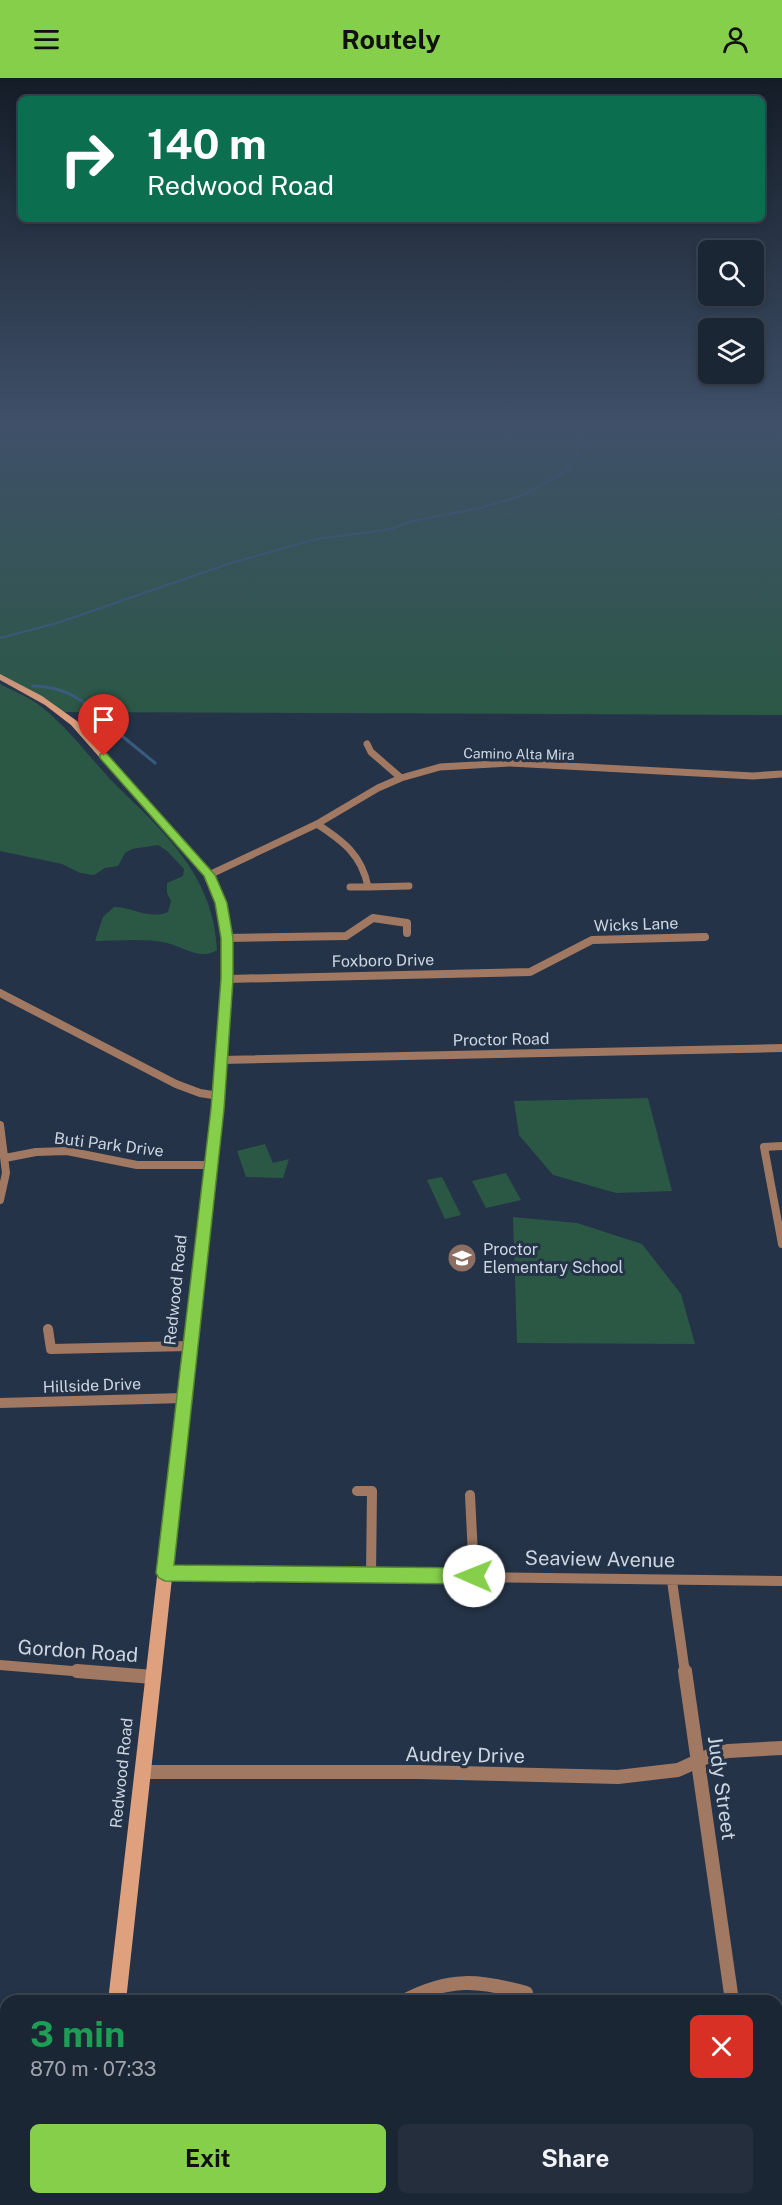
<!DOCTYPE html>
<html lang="en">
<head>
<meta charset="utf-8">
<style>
  :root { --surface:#1b2635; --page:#242e3d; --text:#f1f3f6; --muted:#a0a5ad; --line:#394350; --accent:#86cf4b }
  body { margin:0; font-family:"Public Sans",sans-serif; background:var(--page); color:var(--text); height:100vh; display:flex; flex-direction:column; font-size:22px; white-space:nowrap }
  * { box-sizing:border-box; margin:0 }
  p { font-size:20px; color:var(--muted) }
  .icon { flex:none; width:33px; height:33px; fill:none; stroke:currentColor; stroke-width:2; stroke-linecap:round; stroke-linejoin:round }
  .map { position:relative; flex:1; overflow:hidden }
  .panel { position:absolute; left:0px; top:1917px; width:783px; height:210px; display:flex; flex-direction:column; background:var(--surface); border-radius:18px 18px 0 0; box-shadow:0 3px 9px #0003,0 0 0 2px var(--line) }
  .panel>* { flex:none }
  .hud { position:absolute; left:18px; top:18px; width:747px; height:126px; border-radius:9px; box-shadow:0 3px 9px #0003,0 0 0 2px var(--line); background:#0b6e4f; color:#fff; overflow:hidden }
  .buttons { position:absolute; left:698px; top:162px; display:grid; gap:12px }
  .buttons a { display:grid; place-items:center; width:66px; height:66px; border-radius:9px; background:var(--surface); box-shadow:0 3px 9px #0003,0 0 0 2px var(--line); font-size:30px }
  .pin { position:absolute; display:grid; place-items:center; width:51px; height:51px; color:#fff; margin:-62px -26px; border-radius:50% 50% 50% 0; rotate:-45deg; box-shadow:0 0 6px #0007 }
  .pin .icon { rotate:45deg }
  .me { position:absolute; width:66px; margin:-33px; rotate:271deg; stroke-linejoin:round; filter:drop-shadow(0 0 4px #0008) }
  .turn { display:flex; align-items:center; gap:21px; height:126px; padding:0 30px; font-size:27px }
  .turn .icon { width:78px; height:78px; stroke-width:2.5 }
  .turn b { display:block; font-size:42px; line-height:51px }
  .round { display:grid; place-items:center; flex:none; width:63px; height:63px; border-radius:9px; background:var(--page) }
  .summary { display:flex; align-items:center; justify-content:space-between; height:102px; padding:0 30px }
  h1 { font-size:36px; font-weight:700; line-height:45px; color:#1e9e55 }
  .primary-button { display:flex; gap:12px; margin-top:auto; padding:12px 30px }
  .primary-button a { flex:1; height:69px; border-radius:9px; background:var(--accent); color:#111; font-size:24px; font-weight:700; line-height:69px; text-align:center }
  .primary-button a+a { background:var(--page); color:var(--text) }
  header { display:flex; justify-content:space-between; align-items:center; height:78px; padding:0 30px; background:var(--accent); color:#111; font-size:27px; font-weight:700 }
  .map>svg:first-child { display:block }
  .green { fill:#2b5845 }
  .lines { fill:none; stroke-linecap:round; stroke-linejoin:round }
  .stream-far1 { stroke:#385c7f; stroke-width:2 }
  .stream { stroke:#385c7f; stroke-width:3 }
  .minor-far3 { stroke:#a17963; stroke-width:7 }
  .minor-far2 { stroke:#a17963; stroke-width:8 }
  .minor-far1 { stroke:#a17963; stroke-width:10 }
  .minor { stroke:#a17963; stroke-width:14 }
  .secondary { fill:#dfa07d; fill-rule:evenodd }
  .route { fill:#86cf4b; stroke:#578731; stroke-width:1.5 }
  .labels { text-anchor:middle; stroke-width:6; stroke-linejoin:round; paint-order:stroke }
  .far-street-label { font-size:14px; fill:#ccd6e3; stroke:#243347 }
  .street-label { font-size:16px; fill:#ccd6e3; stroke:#243347 }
  .poi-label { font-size:16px; fill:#ccd6e3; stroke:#243347; text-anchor:start }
  .near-street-label { font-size:20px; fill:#ccd6e3; stroke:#243347 }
</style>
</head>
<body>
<header><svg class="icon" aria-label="menu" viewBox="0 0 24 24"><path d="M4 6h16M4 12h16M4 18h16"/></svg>Routely<svg class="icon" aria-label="person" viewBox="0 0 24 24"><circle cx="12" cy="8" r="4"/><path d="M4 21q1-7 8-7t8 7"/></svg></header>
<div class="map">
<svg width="782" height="2127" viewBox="0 0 782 2127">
  <rect width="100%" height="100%" fill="#243347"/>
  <path class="green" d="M0 347H782V637L61 634 0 599Z
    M0 606C15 614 30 619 43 630 74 655 96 689 125 716 172 761 214 804 217 872 200 883 184 869 167 865 144 860 119 863 95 863L103 839 114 829C133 829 149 842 168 834L171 823 167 815V805L183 798 184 791 167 773 158 767 132 771 125 775 118 788 105 790 94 797 80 795 62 786 0 773Z
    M648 1020 672 1113 616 1115 553 1097 519 1057 514 1023Z
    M265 1066 273 1085 289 1081 283 1100 246 1099 237 1073Z
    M506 1095 521 1122 486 1130 472 1103Z
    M442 1099 461 1137 445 1141 427 1102Z
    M513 1139 577 1145 642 1166 681 1216 695 1266 517 1265Z"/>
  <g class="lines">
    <path class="stream-far1" d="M0 560 57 545 231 485 317 461 391 451 412 443 480 430 521 418 560 397 578 379 577 372 583 347"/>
    <path class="stream" d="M33 608C59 608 78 618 97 635
      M106 645 155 685"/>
    <path class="minor-far3" d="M367 666 371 674 401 700
      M317 746C343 763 362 777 368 809L409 808
      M209 797 317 746 378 710 401 700 440 689 510 685 753 698 782 696
      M350 809H368"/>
    <path class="minor-far2" d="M227 860 346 858 373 840 407 845V855
      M227 901 530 894 592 862 705 859
      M0 915 176 1006 200 1015 219 1018
      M222 982 782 970
      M0 1047 6 1095 0 1122
      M782 1068 764 1069 782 1166
      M5 1080 36 1074 67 1073 137 1087H210"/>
    <path class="minor-far1" d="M48 1251 51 1271 190 1268
      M0 1325 184 1320
      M357 1413H372L371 1497
      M470 1417 474 1498
      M165 1495 782 1503
      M672 1503 685 1595
      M0 1587 96 1595"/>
    <path class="minor" d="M77 1593 153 1599
      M685 1593 732 1923
      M143 1694H418L618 1699 678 1692 711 1677 728 1673 782 1670
      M404 1923C449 1899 479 1902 526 1915
      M777 1974 782 1973
      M760 2121 761 2127"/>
    <path class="secondary" d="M0 596 42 618 77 643 214 797 229 835 232 860V901L223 1031 126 1923H108L211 1031 222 901V860L219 835 204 798 71 647 45 627 0 602Z
      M86 2121H106L105 2127H85Z"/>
  </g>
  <linearGradient id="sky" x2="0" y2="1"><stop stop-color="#141c27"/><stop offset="0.54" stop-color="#3f5069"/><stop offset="1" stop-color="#3f5069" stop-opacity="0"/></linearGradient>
  <rect width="782" height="644" fill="url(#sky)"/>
  <path class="route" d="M104 675 107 676 215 797 227 825 233 860V901L224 1031 174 1487 474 1490 480 1493 483 1498 480 1504 474 1506 165 1503 159 1500 156 1495 211 1031 221 901V860L215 825 204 798 100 680V676Z"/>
  <defs>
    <g id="school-disc" transform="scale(1.5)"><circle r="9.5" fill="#8d6e63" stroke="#243347"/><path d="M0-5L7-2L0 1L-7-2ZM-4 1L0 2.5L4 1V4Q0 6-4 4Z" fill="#fff"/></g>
  </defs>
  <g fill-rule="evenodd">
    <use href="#school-disc" x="462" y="1180"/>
  </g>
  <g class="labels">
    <g class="far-street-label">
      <text transform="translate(519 676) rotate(1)" y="5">Camino Alta Mira</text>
    </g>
    <g class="street-label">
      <text transform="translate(636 846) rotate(-2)" y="6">Wicks Lane</text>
      <text transform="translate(383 882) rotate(-1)" y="6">Foxboro Drive</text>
      <text transform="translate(501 961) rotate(-1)" y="6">Proctor Road</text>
      <text transform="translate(109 1066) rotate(7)" y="6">Buti Park Drive</text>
      <text transform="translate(175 1212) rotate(-84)" y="6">Redwood Road</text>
      <text transform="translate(92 1307) rotate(-2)" y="6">Hillside Drive</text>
      <text transform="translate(121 1695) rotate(-84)" y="6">Redwood Road</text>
    </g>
    <g class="poi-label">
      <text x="483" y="1177">Proctor<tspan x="483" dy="18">Elementary School</tspan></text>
    </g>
    <g class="near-street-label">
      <text transform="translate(600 1481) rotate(1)" y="7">Seaview Avenue</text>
      <text transform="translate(78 1573) rotate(4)" y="7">Gordon Road</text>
      <text transform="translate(465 1677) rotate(1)" y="7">Audrey Drive</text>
      <text transform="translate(722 1710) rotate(82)" y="7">Judy Street</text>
    </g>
  </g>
</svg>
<div class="buttons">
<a><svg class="icon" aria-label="search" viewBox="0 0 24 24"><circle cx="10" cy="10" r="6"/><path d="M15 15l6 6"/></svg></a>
<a><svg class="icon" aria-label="layers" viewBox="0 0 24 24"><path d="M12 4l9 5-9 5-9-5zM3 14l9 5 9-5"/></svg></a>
</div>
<div class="pin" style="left:104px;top:678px;background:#d93025"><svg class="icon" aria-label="arrive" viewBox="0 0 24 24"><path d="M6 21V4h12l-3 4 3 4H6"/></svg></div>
<svg class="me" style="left:474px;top:1498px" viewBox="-20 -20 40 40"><circle r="19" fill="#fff"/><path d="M0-13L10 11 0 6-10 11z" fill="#86cf4b"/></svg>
<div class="hud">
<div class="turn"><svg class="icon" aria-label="right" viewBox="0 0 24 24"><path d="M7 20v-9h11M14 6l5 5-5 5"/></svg><div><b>140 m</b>Redwood Road</div></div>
</div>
<section class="panel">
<div class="summary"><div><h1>3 min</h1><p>870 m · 07:33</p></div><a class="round" style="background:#d93025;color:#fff"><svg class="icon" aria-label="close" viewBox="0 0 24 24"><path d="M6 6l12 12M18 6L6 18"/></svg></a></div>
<div class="primary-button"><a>Exit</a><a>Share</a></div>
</section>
</div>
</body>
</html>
